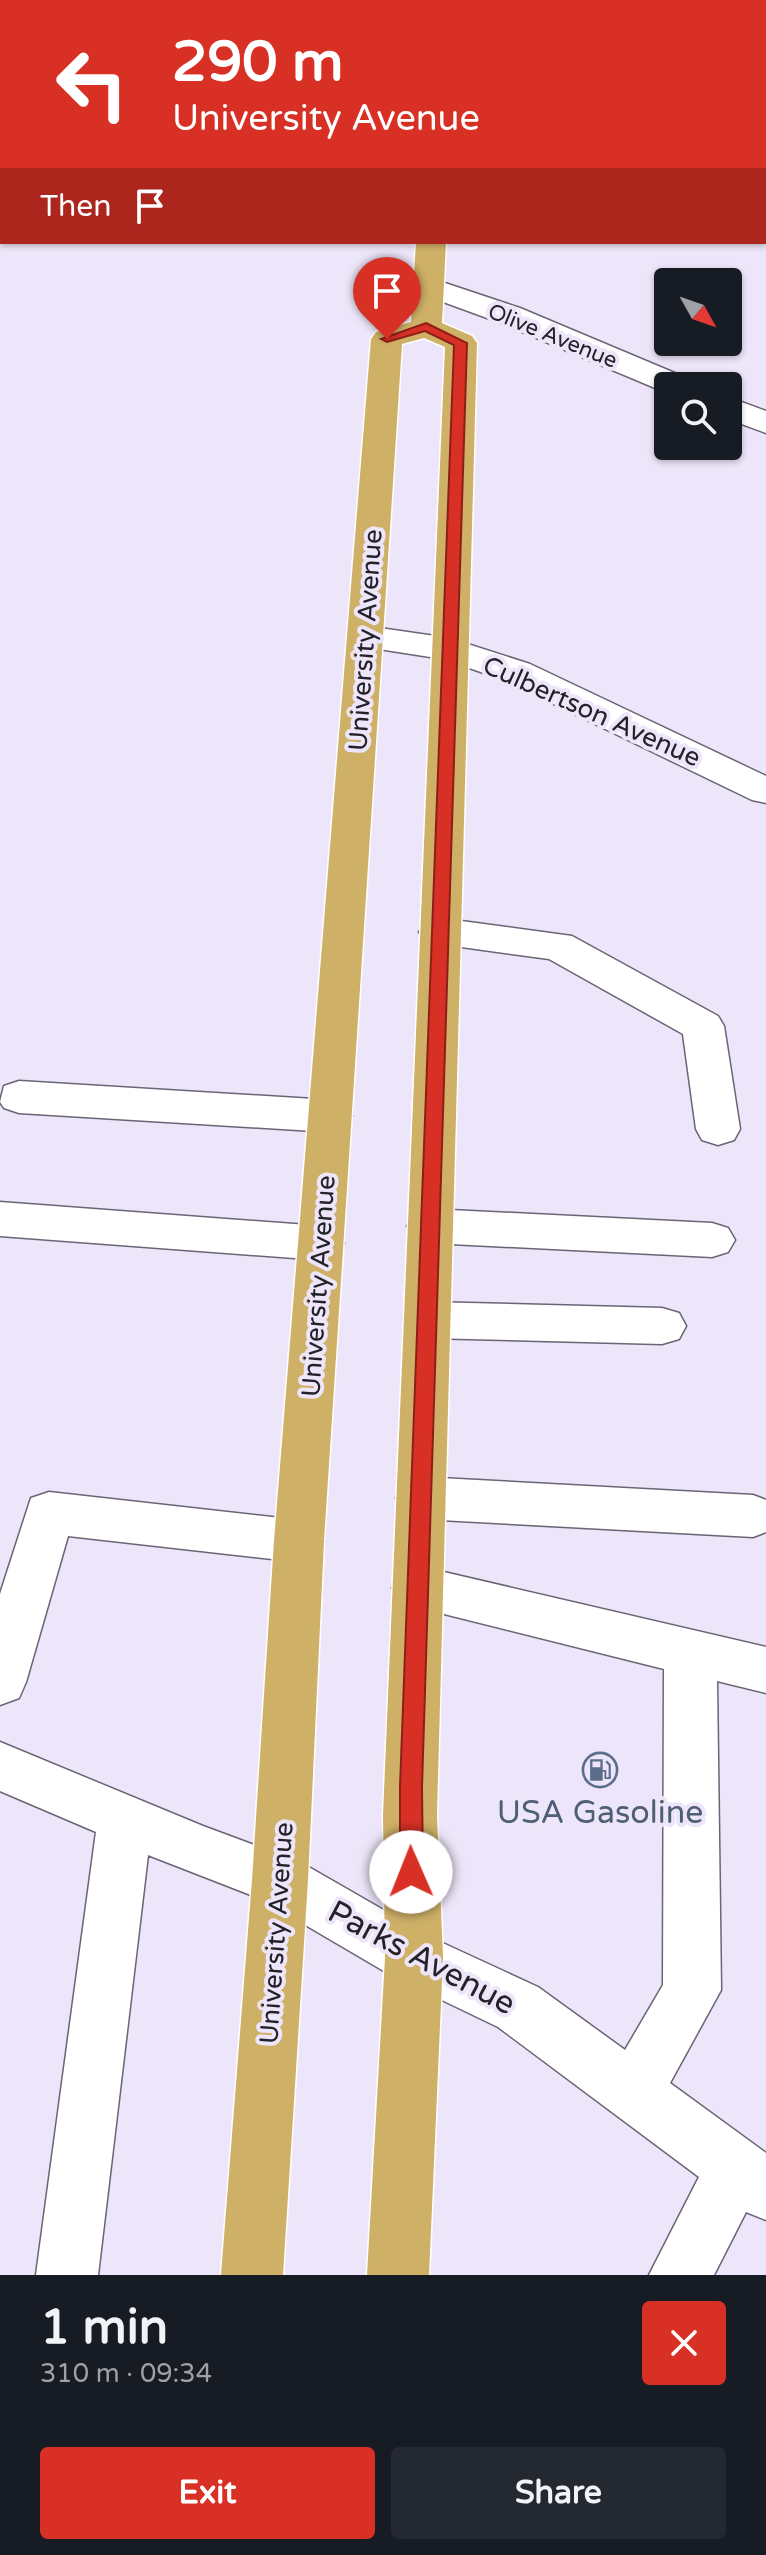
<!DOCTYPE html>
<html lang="en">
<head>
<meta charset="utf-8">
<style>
  :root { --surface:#171b24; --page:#242831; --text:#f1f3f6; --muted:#9ea1a6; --accent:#d93025 }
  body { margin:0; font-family:"Varela Round",sans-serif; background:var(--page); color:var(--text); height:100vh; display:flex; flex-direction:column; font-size:30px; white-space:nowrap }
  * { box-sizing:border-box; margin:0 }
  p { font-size:26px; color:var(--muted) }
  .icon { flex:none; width:44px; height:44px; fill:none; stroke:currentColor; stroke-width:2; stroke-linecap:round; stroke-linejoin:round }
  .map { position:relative; height:2275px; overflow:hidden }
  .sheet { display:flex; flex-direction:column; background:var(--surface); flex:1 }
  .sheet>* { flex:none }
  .banner { position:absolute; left:0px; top:0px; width:766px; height:244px; box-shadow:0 2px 6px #0004; background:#d93025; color:#fff; overflow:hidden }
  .needle { width:52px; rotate:130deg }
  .fabs { position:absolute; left:654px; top:268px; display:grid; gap:16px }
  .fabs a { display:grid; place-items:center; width:88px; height:88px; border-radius:8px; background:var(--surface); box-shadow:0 2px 6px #0004; font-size:40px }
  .pin { position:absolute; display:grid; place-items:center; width:68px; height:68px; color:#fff; margin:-82px -34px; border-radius:50% 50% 50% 0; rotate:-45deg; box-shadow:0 0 8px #0007 }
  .pin .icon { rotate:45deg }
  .me { position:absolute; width:88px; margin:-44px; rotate:359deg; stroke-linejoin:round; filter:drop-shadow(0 0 6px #0008) }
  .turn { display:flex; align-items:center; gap:28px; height:168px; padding:0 40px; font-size:36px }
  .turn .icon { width:104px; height:104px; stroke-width:2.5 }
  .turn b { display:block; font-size:56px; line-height:68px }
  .then { display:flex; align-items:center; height:76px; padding:0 40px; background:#0003; gap:16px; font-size:30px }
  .round { display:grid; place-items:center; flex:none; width:84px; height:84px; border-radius:8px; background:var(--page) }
  .headline { display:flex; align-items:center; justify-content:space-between; height:136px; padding:0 40px }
  h1 { font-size:48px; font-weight:700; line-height:60px }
  .cta { display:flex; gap:16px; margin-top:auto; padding:16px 40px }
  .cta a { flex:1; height:92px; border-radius:8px; background:var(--accent); color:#fff; font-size:32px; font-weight:700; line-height:92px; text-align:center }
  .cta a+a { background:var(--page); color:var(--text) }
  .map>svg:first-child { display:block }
  .building { fill:#ada5b8; stroke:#928a9d; stroke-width:2 }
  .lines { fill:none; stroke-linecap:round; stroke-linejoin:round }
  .minor-casing { stroke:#6b6475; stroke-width:3 }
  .major-casing { stroke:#fff; stroke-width:3 }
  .minor { fill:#fff; fill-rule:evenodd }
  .major { fill:#cfb067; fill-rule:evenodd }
  .route { fill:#d93025; stroke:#8d1f18; stroke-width:2 }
  .labels { text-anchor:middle; stroke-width:8; stroke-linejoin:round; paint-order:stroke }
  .far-street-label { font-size:22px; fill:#242128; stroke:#ede5f9 }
  .street-label { font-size:26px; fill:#242128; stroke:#ede5f9 }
  .near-service-label { font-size:32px; fill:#4e5e75; stroke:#ede5f9 }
  .near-street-label { font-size:32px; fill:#242128; stroke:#ede5f9 }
</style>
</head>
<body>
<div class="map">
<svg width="766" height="2275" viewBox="0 0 766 2275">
  <rect width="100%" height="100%" fill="#ede5f9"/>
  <path class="building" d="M604 0H691L692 2H604Z"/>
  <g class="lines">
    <g class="minor-casing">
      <path id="minor" d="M544 0H570V2H544Z
        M0 11H2V27H0Z
        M0 98H2V115H0Z
        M764 214 766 215V235L764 234Z
        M0 215H2V233H0Z
        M427 277 520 308 689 379 694 386H668L667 393 498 322 416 292 412 286 416 280Z
        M728 397 766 411V433L728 419Z
        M366 626 449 638 530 664 766 776V803L752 800 504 680 443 659 353 645 348 637 353 629Z
        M439 918 572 936 718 1016 724 1026 740 1129 734 1140 718 1145 702 1140 696 1129 683 1034 549 959 425 942 419 932 425 922Z
        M19 1081 330 1100 345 1105 352 1116 345 1127 330 1132 19 1113 4 1108 0 1102 4 1086Z
        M0 1202 321 1226 337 1231 344 1243 337 1255 321 1260 0 1236Z
        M430 1209 712 1223 728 1228 735 1240 728 1252 712 1257 430 1243 414 1238 407 1226 414 1214Z
        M427 1302 662 1308 679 1313 686 1326 679 1339 662 1344 427 1338 410 1333 404 1320 410 1307Z
        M421 1477 753 1495 766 1500V1532L753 1537 421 1519 403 1513 396 1498 403 1483Z
        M49 1492 299 1520 317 1526 324 1541 317 1556 299 1562 68 1536 26 1682 19 1698 0 1705V1594L31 1498Z
        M418 1566 766 1647V1693L717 1681 721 1990 670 2083 766 2153V2220L746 2212 714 2275H649L699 2177 498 2027 394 1977 261 1899 148 1855 98 2275H36L96 1832 0 1791V1742L203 1826 300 1862 434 1939 538 1987 625 2050 663 1985 664 1669 400 1603 392 1588 400 1573Z"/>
    </g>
    <g class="major-casing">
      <path id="major" d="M387 0H413V2H387Z
        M452 0H478V2H452Z
        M416 242H446L442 323 472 336 477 343 437 1815 443 1958 429 2275H367L385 1958 383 1815 445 347 424 338 402 344 324 1541 308 1880 283 2275H221L252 1880 274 1541 371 339 376 332 411 322Z"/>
    </g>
    <use href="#minor" class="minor"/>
    <use href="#major" class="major"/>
  </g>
  <path class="route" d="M426 323 467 343 422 1787 423 1872 420 1880 411 1883 403 1880 400 1872V1787L454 345 425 331 387 342 381 339Z"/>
  <defs>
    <g id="fuel-ring" transform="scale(1.8)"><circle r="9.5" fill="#ede5f9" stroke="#5c6f8a" stroke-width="1.5"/><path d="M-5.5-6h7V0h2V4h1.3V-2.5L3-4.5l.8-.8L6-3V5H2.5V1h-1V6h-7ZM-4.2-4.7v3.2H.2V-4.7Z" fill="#5c6f8a"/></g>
  </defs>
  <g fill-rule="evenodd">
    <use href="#fuel-ring" x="600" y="1770"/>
  </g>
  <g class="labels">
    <g class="far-street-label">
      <text transform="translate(553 335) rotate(22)" y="8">Olive Avenue</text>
    </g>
    <g class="street-label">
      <text transform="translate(365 640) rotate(-86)" y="9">University Avenue</text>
      <text transform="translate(592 711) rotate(24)" y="9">Culbertson Avenue</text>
      <text transform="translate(318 1286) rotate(-86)" y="9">University Avenue</text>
      <text transform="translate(276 1933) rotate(-86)" y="9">University Avenue</text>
    </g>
    <g class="near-service-label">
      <text x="600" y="1823">USA Gasoline</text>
    </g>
    <g class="near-street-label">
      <text transform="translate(422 1957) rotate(28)" y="11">Parks Avenue</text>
    </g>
  </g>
</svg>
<div class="fabs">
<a><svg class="needle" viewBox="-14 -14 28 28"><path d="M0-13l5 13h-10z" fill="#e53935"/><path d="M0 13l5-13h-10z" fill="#9ea1a6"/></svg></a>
<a><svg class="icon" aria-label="search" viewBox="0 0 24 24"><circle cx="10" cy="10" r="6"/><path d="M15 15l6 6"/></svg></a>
</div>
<div class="pin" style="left:387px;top:339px;background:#d93025"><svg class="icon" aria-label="arrive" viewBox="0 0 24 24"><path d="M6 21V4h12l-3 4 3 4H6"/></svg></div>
<svg class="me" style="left:411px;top:1872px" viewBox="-20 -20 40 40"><circle r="19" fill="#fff"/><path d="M0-13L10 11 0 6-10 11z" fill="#d93025"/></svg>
<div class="banner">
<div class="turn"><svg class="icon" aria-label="left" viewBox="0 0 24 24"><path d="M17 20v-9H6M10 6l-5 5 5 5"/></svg><div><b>290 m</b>University Avenue</div></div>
<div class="then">Then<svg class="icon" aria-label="arrive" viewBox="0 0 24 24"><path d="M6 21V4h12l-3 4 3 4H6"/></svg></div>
</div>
</div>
<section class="sheet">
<div class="headline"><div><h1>1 min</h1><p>310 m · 09:34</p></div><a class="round" style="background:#d93025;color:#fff"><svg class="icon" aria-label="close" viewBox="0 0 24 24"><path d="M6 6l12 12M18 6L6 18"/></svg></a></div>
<div class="cta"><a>Exit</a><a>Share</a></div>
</section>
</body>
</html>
